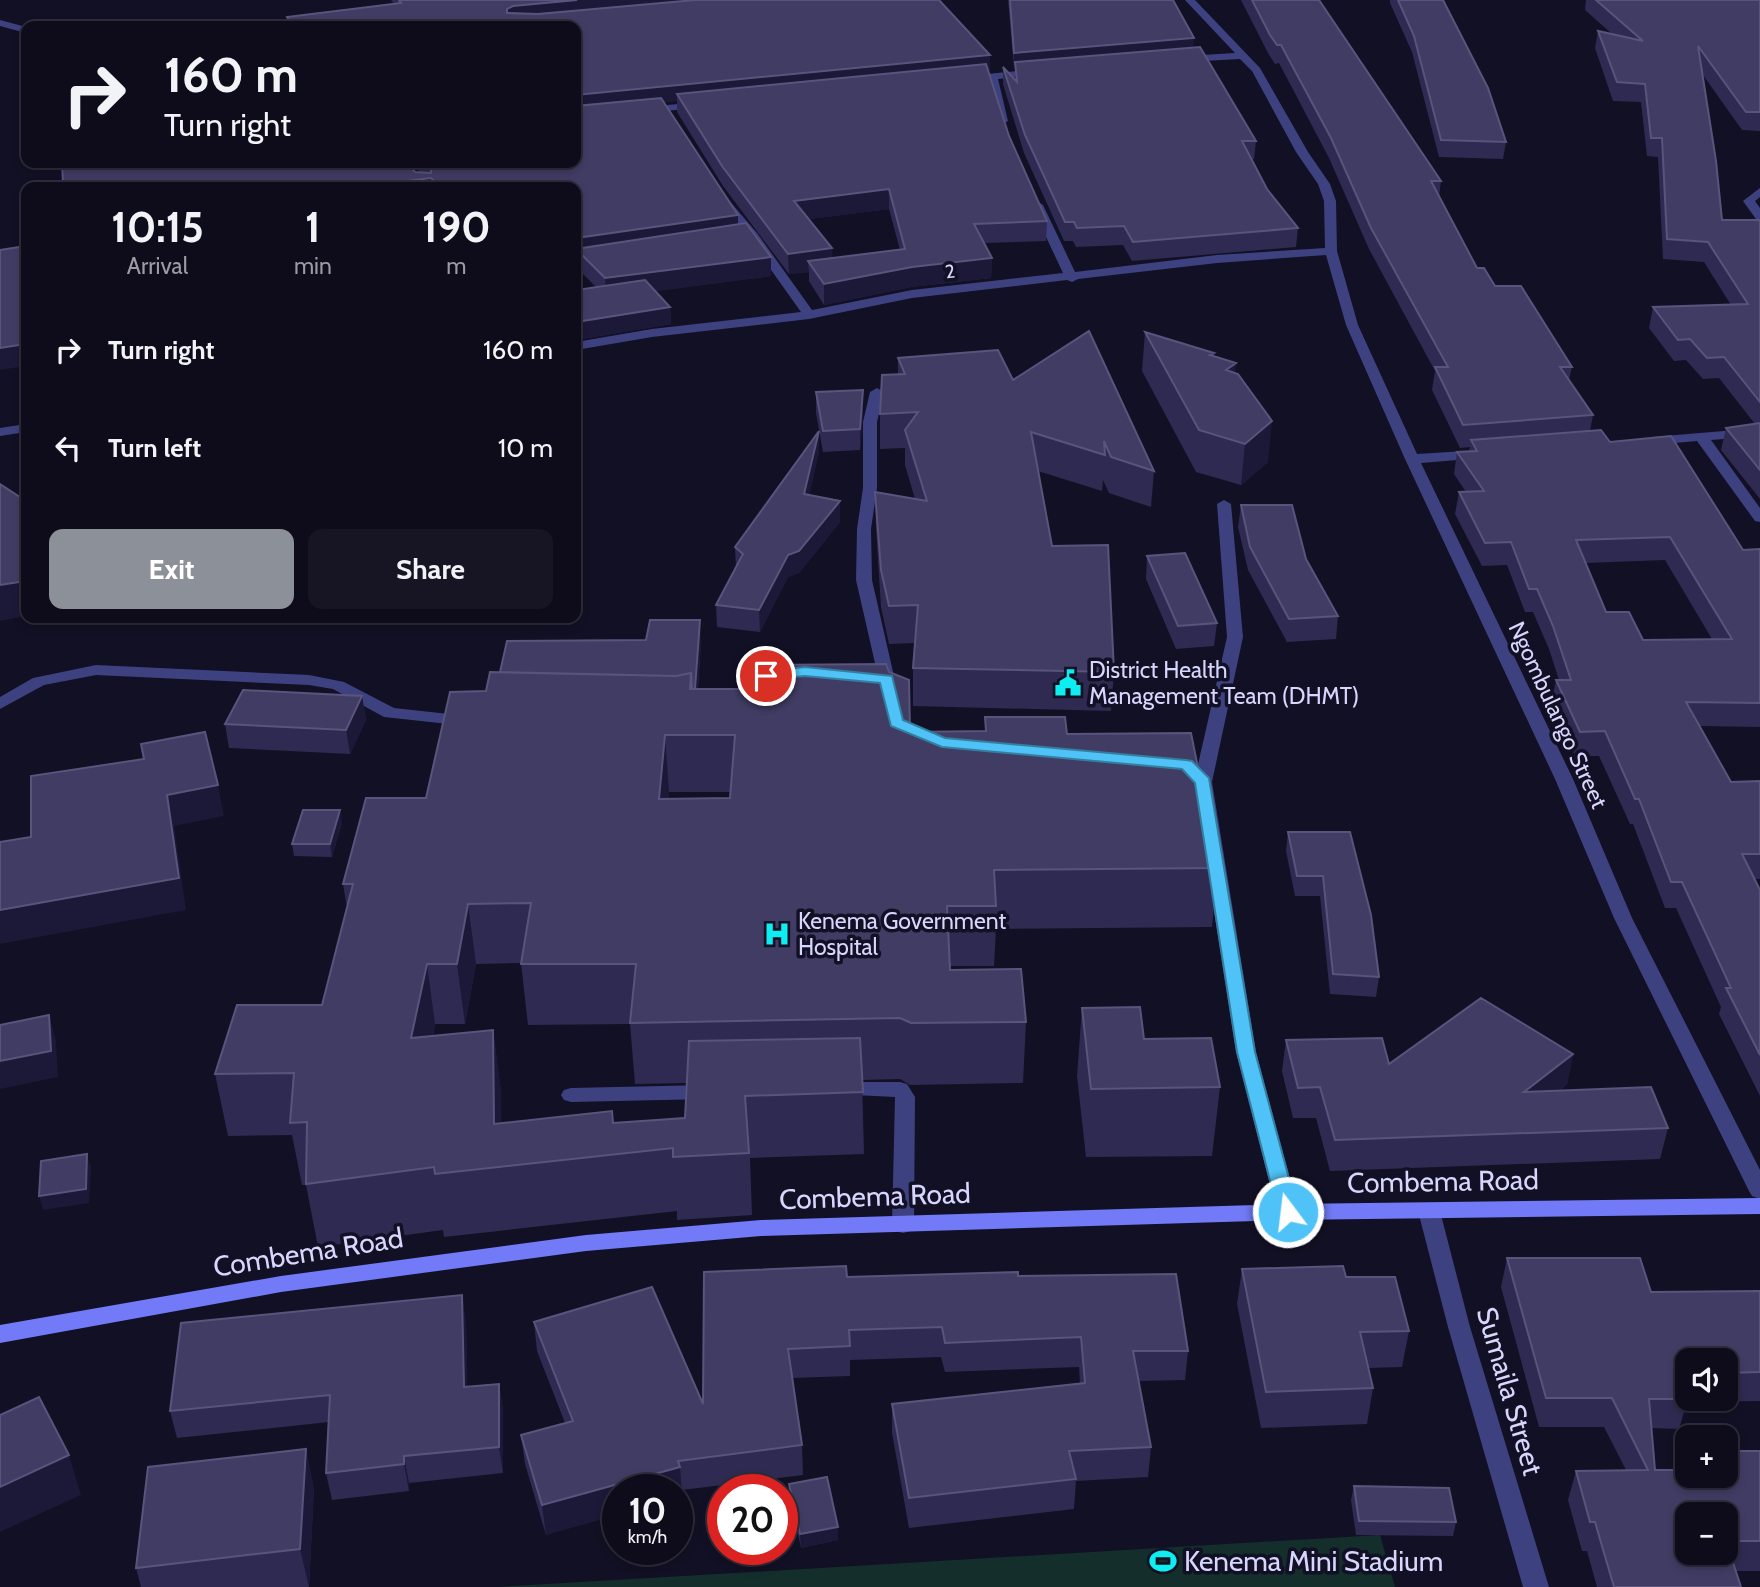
<!DOCTYPE html>
<html lang="en">
<head>
<meta charset="utf-8">
<style>
  :root { --surface:#0e0c1b; --page:#171524; --text:#f1f3f6; --muted:#9b9ba3; --line:#2e2c3a; --accent:#8c9099 }
  body { margin:0; font-family:Cabin,sans-serif; background:var(--page); color:var(--text); height:100vh; display:flex; flex-direction:column; font-size:26px; white-space:nowrap }
  * { box-sizing:border-box; margin:0 }
  p { font-size:23px; color:var(--muted) }
  .icon { flex:none; width:38px; height:38px; fill:none; stroke:currentColor; stroke-width:2; stroke-linecap:round; stroke-linejoin:round }
  .map { position:relative; flex:1; overflow:hidden }
  .drawer { position:absolute; left:21px; top:182px; width:560px; height:441px; display:flex; flex-direction:column; background:var(--surface); border-radius:14px; box-shadow:0 4px 10px #0003,0 0 0 2px var(--line) }
  .drawer>* { flex:none }
  .top-card { position:absolute; left:21px; top:21px; width:560px; height:147px; border-radius:14px; box-shadow:0 4px 10px #0003,0 0 0 2px var(--line); background:#0e0c1b; color:var(--text); overflow:hidden }
  .fabs { position:absolute; left:1675px; top:1348px; display:grid; gap:14px }
  .fabs a { display:grid; place-items:center; width:63px; height:63px; border-radius:14px; background:var(--surface); box-shadow:0 4px 10px #0003,0 0 0 2px var(--line); font-size:35px }
  .speed { position:absolute; left:602px; top:1474px; display:flex; gap:14px; font-size:35px; font-weight:700; text-align:center }
  .speed>* { display:grid; place-content:center; width:91px; height:91px; border-radius:50%; background:var(--surface); box-shadow:0 4px 10px #0003,0 0 0 2px var(--line); line-height:1 }
  .speed small { font-size:18px; font-weight:400 }
  .speed .limit { border:10px solid #d22; background:#fff; color:#111 }
  .pin { position:absolute; display:grid; place-items:center; width:60px; height:60px; color:#fff; margin:-30px; border:4px solid #fff; border-radius:50%; box-shadow:0 2px 7px #0007 }
  .me { position:absolute; width:77px; margin:-38px; rotate:345deg; stroke-linejoin:round; filter:drop-shadow(0 0 5px #0008) }
  .turn { display:flex; align-items:center; gap:24px; height:147px; padding:0 28px; font-size:32px }
  .turn .icon { width:91px; height:91px; stroke-width:2.5 }
  .turn b { display:block; font-size:49px; line-height:60px }
  .eta { display:flex; justify-content:space-evenly; align-items:center; height:119px; text-align:center }
  .eta b { font-size:42px; font-weight:700; line-height:49px }
  .button { display:flex; gap:14px; margin-top:auto; padding:14px 28px }
  .button a { flex:1; height:80px; border-radius:14px; background:var(--accent); color:#fff; font-size:28px; font-weight:700; line-height:80px; text-align:center }
  .button a+a { background:var(--page); color:var(--text) }
  ul { padding:0; list-style:none }
  li { display:flex; align-items:center; gap:21px; height:98px; padding:0 28px }
  li div { flex:1 }
  li b { display:block; font-size:26px }
  li em { font-style:normal }
  .map>svg:first-child { display:block }
  .green { fill:#132e2b }
  .lines { fill:none; stroke-linecap:round; stroke-linejoin:round }
  .lane { fill:#3e4180; fill-rule:evenodd }
  .street { fill:#3e4180; fill-rule:evenodd }
  .secondary { fill:#727af7; fill-rule:evenodd }
  .wall { fill:#2f2a51; fill-rule:evenodd }
  .shaded-wall { fill:#1c1837 }
  .building { fill:#413c63; stroke:#58547c; stroke-width:2; fill-rule:evenodd }
  .route { fill:#4fc3f7; stroke:#337fa1; stroke-width:2 }
  .labels { text-anchor:middle; stroke-width:7; stroke-linejoin:round; paint-order:stroke }
  .far-street-label { font-size:19px; fill:#d7d6fd; stroke:#121024 }
  .poi-label { font-size:23px; fill:#d7d6fd; stroke:#121024; text-anchor:start }
  .street-label { font-size:23px; fill:#d7d6fd; stroke:#121024 }
  .near-street-label { font-size:28px; fill:#d7d6fd; stroke:#121024 }
  .near-poi-label { font-size:28px; fill:#d7d6fd; stroke:#121024; text-anchor:start }
</style>
</head>
<body>
<div class="map">
<svg width="1760" height="1587" viewBox="0 0 1760 1587">
  <rect width="100%" height="100%" fill="#121024"/>
  <path class="green" d="M1380 1535 1395 1587H497Z"/>
  <g class="lines">
    <path class="lane" d="M877 388 884 392 877 422V488L871 529 872 580 896 685 888 690 880 685 856 580 857 529 863 488V422L870 392Z
      M1224 500 1231 504 1243 637 1212 782 1256 1052 1299 1212 1296 1218 1288 1220 1280 1218 1277 1212 1236 1052 1194 782 1227 637 1217 504Z
      M96 665 309 675 344 682 394 708 467 716 475 721 467 726 384 717 333 689 309 685 96 675 44 685 0 709V697L33 678Z
      M782 667 788 669 790 672 788 675 772 679 734 706H722L720 702 760 673Z
      M841 1082H900L907 1084 915 1097 914 1225 911 1231 903 1233 895 1231 892 1225 895 1097 834 1094 831 1089 834 1084Z
      M708 1085 715 1087 718 1092 715 1097 708 1099 571 1102 564 1100 561 1095 564 1090 571 1088Z"/>
    <path class="street" d="M1185 0H1195L1260 68 1308 152 1330 184 1336 201 1337 251 1358 325 1417 454 1481 450 1488 454 1481 458 1421 463 1573 779 1632 918 1760 1170V1199L1752 1196 1749 1191 1614 918 1555 779 1405 459 1346 325 1326 255 1217 263 1078 279 1072 282 1067 280 912 298 809 319 652 337 576 350V342L652 329 801 312 749 239 717 200 723 196 727 198 757 233 812 310 912 290 1063 273 1031 205 1037 201 1043 205 1075 272 1217 255 1325 248 1324 201 1318 184 1296 152 1252 71 1240 59 1185 62 1180 59 1185 56 1235 53Z
      M0 20 26 27V33L0 26Z
      M1039 69 1044 72 1043 74 998 79 1008 121 1003 124 998 121 988 80 966 82 961 79 966 76Z
      M701 102 706 105 705 107 645 113 640 110 645 107Z
      M1760 188V197L1755 201 1760 208V220L1756 219 1743 201Z
      M26 424V432L0 436V428Z
      M1760 428V436L1711 440 1760 508V522L1755 521 1697 441 1652 445 1645 441 1652 437Z
      M1429 1203 1437 1205 1440 1211 1470 1327 1549 1587H1523L1448 1327 1418 1211 1421 1205Z"/>
    <path class="secondary" d="M1760 1198V1214L1288 1220 761 1236 586 1251 281 1292 0 1343V1325L281 1276 586 1235 761 1220 1288 1204Z"/>
  </g>
  <path class="wall" d="M391 0H939L990 55V70L988 71 1009 136 1047 221 1046 241 984 243 992 258 991 278 911 287 824 305 809 281V272L789 274 723 186 677 112V101L664 102 738 215V225L771 257V276L655 291 670 307 671 324 576 340V290L596 287 577 268 576 255V187H64L63 183 421 173 412 163H576L288 24 287 17 394 4ZM889 209 900 250 832 258V248L809 219Z
    M1008 0H1173L1193 48 1256 141 1254 159H1252L1267 189 1298 228 1296 247 1132 261 1123 245 1076 247 1073 241H1064L1024 153 1003 84V67L1015 80V68H1014Z
    M1241 0H1319L1441 181 1439 196 1477 268 1572 367 1569 380 1593 415 1590 431 1610 442 1743 550 1760 549V727L1700 726 1731 782 1760 781V879H1754L1760 890V1096L1719 1014 1721 1007 1676 908H1665L1633 824H1630L1599 756H1575L1551 704 1556 680H1559L1549 649 1533 612H1525L1507 565 1482 566 1455 514 1459 492H1466L1454 474 1457 452 1469 451 1470 447 1460 448 1432 390 1435 371 1369 249 1329 158 1279 63 1275 64 1268 53ZM1665 560 1712 639 1643 640 1606 612 1585 563Z
    M1390 0H1443L1506 142 1503 159 1439 157 1412 52 1390 3Z
    M1586 0H1760V131L1742 130 1703 75 1722 220H1760V499L1721 450 1726 428 1755 424 1719 378 1703 379 1686 360 1674 361 1649 328 1653 307 1731 305 1704 262 1663 259 1658 157 1647 156 1641 102 1613 101 1595 48 1598 31 1612 34 1585 10Z
    M1145 332 1214 353V357L1235 373 1268 462 1241 485 1196 472 1142 371Z
    M898 358 1013 380 1154 471 1151 507 1109 493 1103 480 1102 491 1038 471 1052 546 1114 672 1111 711 913 706V668L915 643 889 644 881 607 876 528 875 492 915 499 905 465V448L880 449V414L898 375Z
    M863 390V411L860 450 823 452 816 413V392Z
    M819 452 809 495 840 501V522L799 573 788 577 760 632 717 627 716 605 736 568 735 547Z
    M1241 505 1306 559 1338 616 1336 639 1287 642 1248 570 1238 527Z
    M1147 556 1217 623 1214 646 1176 649 1146 579Z
    M701 642 698 689 910 732 985 731V717L1067 734 1218 868 1212 927 996 929 994 966H950V970L1026 1022 1023 1083 910 1085 900 1079 862 1080 864 1154 750 1158 752 1215 677 1220V1211L444 1237 443 1230 318 1247 306 1185H302L292 1135 228 1136 215 1074 322 1005 347 908 343 884 426 798 486 691 500 672ZM669 792H730V798L668 799ZM521 963 528 1025 630 1024 635 1084 686 1083 685 1118 613 1123 501 1124V1092L493 1030 433 1036 435 1024H465L476 964Z
    M362 696 366 720 350 754 229 748 225 724Z
    M342 823 332 857 294 856 292 844Z
    M1288 832H1350L1379 977 1376 997 1330 994 1320 896H1295L1286 851Z
    M1082 1008 1144 1039 1220 1087 1212 1156 1086 1157 1077 1076Z
    M1286 1040 1389 1064 1573 1054 1567 1084 1559 1091 1668 1128 1660 1159 1330 1171 1316 1118H1293L1282 1071Z
    M1507 1258 1651 1292 1760 1291V1401L1687 1402 1679 1429 1651 1428 1655 1470 1726 1475V1451H1760V1571H1735L1741 1587H1597L1587 1551H1582L1568 1500 1576 1471 1626 1470 1604 1427H1539L1501 1287ZM1687 1360H1726V1398H1687Z
    M1242 1269 1346 1277 1409 1331 1402 1367 1368 1368 1373 1388 1367 1424 1261 1428 1237 1304Z
    M1018 1276 1188 1351 1185 1380 1139 1381 1151 1447 1148 1477 1076 1481 1074 1509 909 1528 892 1433V1404L1080 1383 1079 1367 945 1372 941 1357 850 1360V1376L792 1378 802 1445 803 1475 682 1490V1496L677 1498V1489L546 1535 525 1464 521 1435 565 1423 537 1351 534 1322 703 1404 847 1277Z
    M466 1321 467 1387 499 1384 503 1410V1473L409 1483V1491L332 1500 326 1473 329 1422 177 1438 170 1411Z
    M789 1484 838 1527V1540L801 1548 790 1497Z
    M1354 1486 1456 1522 1453 1536 1356 1535 1351 1500Z
    M314 1488 309 1587H141L136 1568Z"/>
  <path class="shaded-wall" d="M577 0H731L515 20 507 13V9L513 6Z
    M1194 38 1193 53 1015 62V68H1014V53Z
    M990 55V70L681 101 677 94V101L576 111V95Z
    M431 178 432 187H359Z
    M889 189V209L795 221 794 201Z
    M738 215V232L576 249V255V238Z
    M832 248 833 268 808 261 809 272 789 274 788 254Z
    M771 257V276L606 298 605 278Z
    M992 258 991 278 911 287 824 305V284L912 267Z
    M670 307 671 324 576 340V322Z
    M26 344V366L0 370V348Z
    M1236 363 1232 403 1226 370Z
    M863 390V411L860 450V429Z
    M1272 421 1268 462 1241 485 1245 444Z
    M819 431V452L805 515 804 494Z
    M840 501V522L799 573 788 577 760 632 759 610 788 555Z
    M26 581V616L0 621V585Z
    M700 620 701 642 696 711 679 717 691 673Z
    M362 696 366 720 350 754 346 730Z
    M665 735 669 792 663 857 659 799Z
    M218 785 224 816 174 826 186 910 0 944V910L167 795Z
    M340 810 342 823 332 857 330 844Z
    M468 904 476 964 465 1024 457 964Z
    M427 964 435 1024 420 1099 411 1038Z
    M49 1015 56 1041 58 1077 0 1089V1061Z
    M493 1030 501 1092 502 1167 494 1124Z
    M1573 1054 1567 1084 1517 1123 1524 1092Z
    M87 1154 91 1167 89 1203 43 1210 39 1196Z
    M462 1295 466 1321 468 1414 464 1387Z
    M499 1384 503 1410V1473L499 1447Z
    M306 1449 314 1488 309 1587 300 1549Z
    M69 1455 81 1495 0 1532V1487Z
    M404 1456 409 1483V1491L404 1464Z
    M680 1467 682 1496 677 1498V1489H618V1515L546 1535 542 1505Z
    M838 1527V1540L801 1548 800 1534Z"/>
  <path class="building" d="M399 0H577L513 6 507 9V13L538 14 695 0H939L990 55 576 95V26H272L291 24 287 17 401 3Z
    M1010 0H1173L1194 38 1014 53Z
    M1252 0H1319L1441 181H1431L1477 268H1484L1495 286H1521L1572 367H1560L1593 415 1463 425 1435 367H1448L1371 228 1331 138 1281 45H1277L1270 35Z
    M1398 0H1443L1488 88 1506 142 1441 140 1414 36Z
    M1596 0H1760V112H1746L1698 46 1716 161 1722 220H1760V402L1724 357 1707 358 1690 339 1678 340 1653 307 1748 304 1708 242 1667 239 1662 138H1651L1645 84 1617 82 1598 31 1643 41Z
    M1200 47 1256 141H1242L1267 189 1298 228 1133 242 1124 226 1077 228 1074 222H1065L1025 135 1003 67 1017 82 1015 62Z
    M986 64 1009 136 1047 221 974 224 992 258 912 267 824 284 808 261 905 249 889 189 794 201 832 248 788 254 722 166 677 94Z
    M661 98 738 215 576 238V187H441L431 178 359 187H65L63 183 62 163H407L415 172 431 173V169L425 163H576V106Z
    M746 223 771 257 605 278 576 249Z
    M26 246V344L0 348V250Z
    M645 280 670 307 576 322V290Z
    M1089 331 1154 471 1111 457 1104 441 1105 455 1031 432 1052 546 1108 545 1114 672 913 668 918 605 889 606 881 570 875 492 927 501 905 430 918 412 880 414 882 375 905 374 898 358 998 350 1013 380Z
    M1145 332 1214 353 1210 355 1236 363 1226 370 1238 374 1272 421 1245 444 1199 430Z
    M863 390 860 429 823 431 816 392Z
    M1760 423V470L1726 428Z
    M1601 430 1610 442 1671 436 1743 550 1760 549V703L1686 702 1731 782 1760 781V854H1742L1760 890V1055L1726 988H1731L1682 882H1671L1639 799H1635L1605 731 1580 732 1556 680H1571L1553 626 1537 589H1529L1511 542 1485 543 1459 492 1484 491 1457 452 1477 451 1471 440ZM1670 537 1732 639 1643 640 1629 612H1606L1576 540Z
    M819 431 804 494 840 501 799 551 788 555 759 610 716 605 743 554 735 547Z
    M0 484 26 501V581L0 585Z
    M1241 505H1292L1306 559 1338 616 1289 619 1250 547Z
    M1185 553 1217 623 1178 626 1147 556Z
    M650 620H700L695 689H692L691 673 676 676 500 672 507 641 646 640Z
    M886 664 889 672 909 680 910 732 986 731 985 717H1065L1067 734 1191 733 1218 868 994 870 996 906H947L950 970 1021 969 1026 1022 911 1023 900 1018 630 1023 636 964H521L531 903 468 904 457 964H427L411 1038 493 1030 494 1124 612 1111 613 1123 685 1118 689 1041 860 1038 863 1092 745 1096 749 1153 673 1157V1148L435 1174 434 1167 306 1184 307 1122 290 1123 294 1073 215 1074 237 1005H322L353 884H343L366 798H426L450 692 486 691 490 672 676 676 691 673 690 689H759L760 665ZM665 735H735L730 798 659 799Z
    M243 690 362 696 346 730 225 724Z
    M205 732 218 785 167 795 179 878 0 910V842L31 837V776L144 759 141 744Z
    M303 810H340L330 844H292Z
    M1288 832H1350L1371 915 1379 977 1333 974 1323 876H1297Z
    M1481 998 1573 1054 1524 1092 1651 1087 1668 1128 1335 1140 1320 1087 1298 1088 1286 1040 1382 1038 1389 1064Z
    M1140 1007 1144 1039 1211 1038 1220 1087 1091 1089 1082 1008Z
    M49 1015 51 1051 0 1061V1025Z
    M87 1154 86 1189 39 1196 41 1161Z
    M1507 1258H1640L1651 1292 1760 1291V1372L1726 1373V1360H1687V1373H1679L1688 1399H1649L1655 1470H1687V1475H1726V1469H1728L1726 1462V1451H1760V1541H1726V1514H1687V1552H1726V1541L1741 1587H1614L1595 1522H1590L1576 1471 1648 1470 1612 1398H1546Z
    M846 1266 847 1277 1018 1272V1276L1176 1274 1188 1351H1133L1151 1447 1069 1451 1076 1479 909 1498 892 1404 1085 1383 1081 1337 945 1343 942 1327 849 1330 850 1346 788 1349 802 1445 678 1461 680 1467 542 1505 521 1435 573 1421 534 1322 652 1287 703 1404 704 1272Z
    M1343 1266 1346 1277H1395L1409 1331 1360 1332 1373 1388 1266 1392 1242 1269Z
    M462 1295 464 1387 499 1384V1447L404 1456V1464L326 1473 330 1395 170 1411 181 1323Z
    M39 1397 69 1455 0 1487V1415Z
    M306 1449 300 1549 136 1568 148 1467Z
    M827 1477 838 1527 800 1534 789 1484Z
    M1354 1486 1449 1488 1456 1522 1359 1521Z"/>
  <path class="route" d="M805 667 892 676 903 720 945 738 1186 760 1192 761 1209 778 1255 1052 1298 1212 1295 1217H1281L1278 1212 1237 1052 1195 783 1182 769 942 747 891 726 880 683 805 676 766 680 759 676 766 671Z"/>
  <defs>
    <g id="civic-bare" transform="scale(2.1)"><path d="M-.6-6.5H3V-4.5H.6V-3L4-1V1h2V6H-6V1h2V-1L-.6-3ZM-1.2 2.5V6h2.4V2.5Z" fill="#0eedf0" stroke="#121024" stroke-width="2.5" paint-order="stroke"/></g>
    <g id="hospital-bare" transform="scale(2.1)"><path d="M-5-5h3v3.5h4V-5h3V5h-3V1.5h-4V5h-3Z" fill="#0eedf0" stroke="#121024" stroke-width="2.5" paint-order="stroke"/></g>
    <g id="stadium-bare" transform="scale(2.1)"><path d="M0-5a6.5 5 0 1 0 0 10a6.5 5 0 1 0 0-10ZM-3.5-1.8h7v3.6h-7Z" fill="#0eedf0" stroke="#121024" stroke-width="2.5" paint-order="stroke"/></g>
  </defs>
  <g fill-rule="evenodd">
    <use href="#civic-bare" x="1068" y="683"/>
    <use href="#hospital-bare" x="777" y="934"/>
    <use href="#stadium-bare" x="1163" y="1561"/>
  </g>
  <g class="labels">
    <g class="far-street-label">
      <text transform="translate(950 271) rotate(-6)" y="7">2</text>
    </g>
    <g class="poi-label">
      <text x="1089" y="678">District Health<tspan x="1089" dy="26">Management Team (DHMT)</tspan></text>
      <text x="798" y="929">Kenema Government<tspan x="798" dy="26">Hospital</tspan></text>
    </g>
    <g class="street-label">
      <text transform="translate(1558 715) rotate(65)" y="8">Ngombulango Street</text>
    </g>
    <g class="near-street-label">
      <text transform="translate(1443 1181) rotate(-1)" y="10">Combema Road</text>
      <text transform="translate(875 1196) rotate(-2)" y="10">Combema Road</text>
      <text transform="translate(308 1252) rotate(-9)" y="10">Combema Road</text>
      <text transform="translate(1510 1391) rotate(74)" y="10">Sumaila Street</text>
    </g>
    <g class="near-poi-label">
      <text x="1184" y="1571">Kenema Mini Stadium</text>
    </g>
  </g>
</svg>
<div class="fabs">
<a><svg class="icon" aria-label="sound" viewBox="0 0 24 24"><path d="M4 9h4l5-4v14l-5-4H4zM17 9q2 3 0 6"/></svg></a>
<a>+</a>
<a>−</a>
</div>
<div class="speed"><div>10<small>km/h</small></div><div class="limit">20</div></div>
<div class="pin" style="left:766px;top:676px;background:#d93025"><svg class="icon" aria-label="arrive" viewBox="0 0 24 24"><path d="M6 21V4h12l-3 4 3 4H6"/></svg></div>
<svg class="me" style="left:1288px;top:1212px" viewBox="-20 -20 40 40"><circle r="17" fill="#4fc3f7" stroke="#fff" stroke-width="3"/><path d="M0-11L8 9 0 5-8 9z" fill="#fff"/></svg>
<div class="top-card">
<div class="turn"><svg class="icon" aria-label="right" viewBox="0 0 24 24"><path d="M7 20v-9h11M14 6l5 5-5 5"/></svg><div><b>160 m</b>Turn right</div></div>
</div>
<section class="drawer">
<div class="eta">
<div><b>10:15</b><p>Arrival</p></div>
<div><b>1</b><p>min</p></div>
<div><b>190</b><p>m</p></div>
</div>
<ul>
<li><svg class="icon" aria-label="right" viewBox="0 0 24 24"><path d="M7 20v-9h11M14 6l5 5-5 5"/></svg><div><b>Turn right</b></div><em>160 m</em></li>
<li><svg class="icon" aria-label="left" viewBox="0 0 24 24"><path d="M17 20v-9H6M10 6l-5 5 5 5"/></svg><div><b>Turn left</b></div><em>10 m</em></li>
</ul>
<div class="button"><a>Exit</a><a>Share</a></div>
</section>
</div>
</body>
</html>
